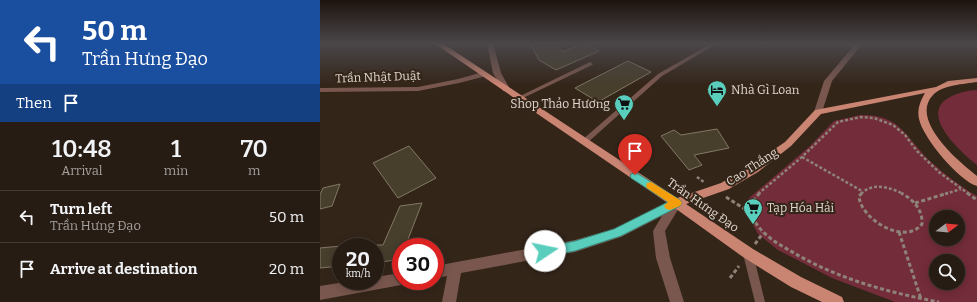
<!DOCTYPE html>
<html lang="en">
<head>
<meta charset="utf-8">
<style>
  :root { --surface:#271c13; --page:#2f251c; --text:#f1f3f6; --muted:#a4a1a0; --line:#433a33 }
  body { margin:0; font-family:Bitter,serif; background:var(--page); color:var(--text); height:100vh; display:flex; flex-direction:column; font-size:15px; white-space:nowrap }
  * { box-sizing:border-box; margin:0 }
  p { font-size:13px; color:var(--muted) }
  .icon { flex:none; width:22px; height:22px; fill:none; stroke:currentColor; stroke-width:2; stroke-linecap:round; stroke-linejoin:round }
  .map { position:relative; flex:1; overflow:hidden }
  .drawer { display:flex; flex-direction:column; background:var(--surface); width:320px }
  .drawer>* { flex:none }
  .banner { background:#1a4fa0; color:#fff; overflow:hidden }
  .needle { width:26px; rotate:74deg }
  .controls { position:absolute; left:609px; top:210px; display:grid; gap:8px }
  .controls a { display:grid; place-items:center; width:36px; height:36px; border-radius:50%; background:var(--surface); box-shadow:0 2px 10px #0003,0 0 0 1px var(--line); font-size:20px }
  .speed { position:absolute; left:12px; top:238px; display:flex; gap:8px; font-size:20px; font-weight:700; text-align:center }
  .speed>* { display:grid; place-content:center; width:52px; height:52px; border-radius:50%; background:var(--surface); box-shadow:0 2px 10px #0003,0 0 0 1px var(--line); line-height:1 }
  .speed small { font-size:10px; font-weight:400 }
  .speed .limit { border:6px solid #d22; background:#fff; color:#111 }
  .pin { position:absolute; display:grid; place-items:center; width:34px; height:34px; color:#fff; margin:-41px -17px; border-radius:50% 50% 50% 0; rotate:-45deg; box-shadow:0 0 4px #0007 }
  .pin .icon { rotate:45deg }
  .me { position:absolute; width:44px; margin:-22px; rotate:79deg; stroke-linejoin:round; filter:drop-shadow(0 0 3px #0008) }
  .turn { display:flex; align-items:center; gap:14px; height:84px; padding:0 16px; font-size:18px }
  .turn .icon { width:52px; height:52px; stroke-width:2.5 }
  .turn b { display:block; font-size:28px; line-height:34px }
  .then { display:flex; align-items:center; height:38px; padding:0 16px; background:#0003; gap:8px; font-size:15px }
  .eta { display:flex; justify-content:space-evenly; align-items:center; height:68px; text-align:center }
  .eta b { font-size:24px; font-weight:600; line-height:28px }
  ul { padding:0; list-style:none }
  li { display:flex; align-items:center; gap:12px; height:52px; padding:0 16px; border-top:1px solid var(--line) }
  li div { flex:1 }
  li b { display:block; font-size:15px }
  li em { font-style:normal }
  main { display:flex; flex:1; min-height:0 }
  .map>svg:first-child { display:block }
  .green { fill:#732c3a; fill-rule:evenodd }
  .building { fill:#473e2c; stroke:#827865 }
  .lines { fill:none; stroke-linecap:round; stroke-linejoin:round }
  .path-far1 { stroke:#8f8379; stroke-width:2.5; stroke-dasharray:3 2; stroke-linecap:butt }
  .path { stroke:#8f8379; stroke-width:3; stroke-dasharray:4 2.5; stroke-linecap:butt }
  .service { fill:#79574e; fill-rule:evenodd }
  .minor { fill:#79574e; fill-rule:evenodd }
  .tertiary { fill:#79574e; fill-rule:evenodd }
  .primary { fill:#c98472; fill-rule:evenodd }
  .route { fill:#5acebc; stroke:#3a867a }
  .slow { fill:#f59e0b }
  .labels { text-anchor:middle; stroke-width:4; stroke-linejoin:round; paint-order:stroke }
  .street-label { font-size:12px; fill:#e1d7cf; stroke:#342519 }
  .poi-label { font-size:12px; fill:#e1d7cf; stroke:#342519; text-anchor:start }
</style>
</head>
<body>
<main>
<section class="drawer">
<div class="banner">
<div class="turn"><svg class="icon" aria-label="left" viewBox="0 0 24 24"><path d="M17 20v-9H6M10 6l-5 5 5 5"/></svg><div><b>50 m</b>Trần Hưng Đạo</div></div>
<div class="then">Then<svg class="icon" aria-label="arrive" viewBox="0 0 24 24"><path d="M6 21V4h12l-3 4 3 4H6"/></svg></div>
</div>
<div class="eta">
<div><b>10:48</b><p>Arrival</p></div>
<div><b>1</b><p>min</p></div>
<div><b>70</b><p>m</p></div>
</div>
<ul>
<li><svg class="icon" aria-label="left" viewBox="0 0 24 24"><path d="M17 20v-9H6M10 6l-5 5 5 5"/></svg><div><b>Turn left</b><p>Trần Hưng Đạo</p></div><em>50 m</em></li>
<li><svg class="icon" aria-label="arrive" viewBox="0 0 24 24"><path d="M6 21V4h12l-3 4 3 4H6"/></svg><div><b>Arrive at destination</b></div><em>20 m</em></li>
</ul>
</section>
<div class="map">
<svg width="657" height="302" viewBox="0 0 657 302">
  <rect width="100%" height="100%" fill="#342519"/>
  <path class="green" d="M657 90V165C642 153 597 114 630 97 638 93 648 90 657 90Z
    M540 115C581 114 585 137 610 161 624 174 640 186 657 196V302H575L512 278 458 250 438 234 430 219 426 208 429 198 490 146 514 121ZM616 217H638V239H616ZM616 261H638V283H616Z"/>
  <path class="building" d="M210 43H236L242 52 264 43 279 51 236 70 219 60Z
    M308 61 331 72 278 102 255 88Z
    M397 129 409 148 374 155 382 165 369 170 341 136 354 130 361 135Z
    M89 146 116 178 78 198 53 163Z
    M20 184 12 206 0 209V195L3 188Z
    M102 203 85 247H81V259L55 263V245H63L80 206Z
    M21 246V266L0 268V248Z"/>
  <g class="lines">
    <path class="path-far1" d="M482 157 542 191
      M377 177 384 182
      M438 194 482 157 518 122 541 117 554 118 573 125 585 135 597 151 620 173 649 194
      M541 194C552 182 570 187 583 194
      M625 194 641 189"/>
    <path class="path" d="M440 193C431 201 430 210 434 220 441 233 456 243 469 250 515 278 566 292 619 302
      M542 193 539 196C540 219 585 246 602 224 603 210 593 199 581 193
      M647 193 657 200
      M406 197 431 213
      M595 203 628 193
      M579 232 601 299
      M435 244 443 233
      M410 278 419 266"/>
    <path class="service" d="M392 43H398L342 76 266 144H262L261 142 262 140 338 74Z
      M523 43H530L539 48 535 49Z
      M270 62 273 64 272 65 201 99 199 100 196 98Z
      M428 250 431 251 433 254 445 302H435L423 254 425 251Z"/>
    <path class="minor" d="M536 43H543L512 81 502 112 501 114H495L494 112 504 81Z
      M163 72 167 74 166 76 139 83 98 91 0 92V88L98 87 138 79Z
      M356 198 360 200 362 203 345 231 350 258 364 302H350L336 258 333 231 342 216 301 237 255 252 141 273 136 302H122L127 276 115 278V266L255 240 294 229Z
      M81 273V281H87L86 284 81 285 0 300V286L31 281H55V277Z"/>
    <path class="tertiary" d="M167 43H173L181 73 190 89 189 91H183L173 73Z"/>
    <path class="primary" d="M114 43H122L357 198 401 183 430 166 465 142 495 110 616 87 628 81 657 78V82C644 84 622 85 613 95 589 120 639 162 657 176V186C639 181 603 138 599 119 597 109 600 102 605 93L501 114 471 146 438 172 409 189 366 204 433 249 481 277 522 297 524 302H502L471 287 423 257 352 206Z"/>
  </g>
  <linearGradient id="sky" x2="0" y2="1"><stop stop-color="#1d140e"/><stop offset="0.51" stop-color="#4a4649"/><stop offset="1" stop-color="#4a4649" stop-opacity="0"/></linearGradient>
  <rect width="657" height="85" fill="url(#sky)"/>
  <path class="route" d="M315 172 360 200 362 203 360 206 301 236 255 251 225 257 221 255 219 251 221 248 255 241 294 229 348 202 311 178 310 175Z"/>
  <path class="slow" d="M331 182 360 200 362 203 360 206 350 210 346 209 344 206 348 202 327 188 326 186 327 183Z"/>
  <defs>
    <g id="hotel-pin" transform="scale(1)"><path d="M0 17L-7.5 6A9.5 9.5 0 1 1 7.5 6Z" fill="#5acebc" stroke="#342519"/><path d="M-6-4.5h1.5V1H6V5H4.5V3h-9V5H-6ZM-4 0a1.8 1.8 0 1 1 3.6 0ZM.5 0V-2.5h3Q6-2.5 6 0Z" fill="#111"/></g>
    <g id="supermarket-pin" transform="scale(1)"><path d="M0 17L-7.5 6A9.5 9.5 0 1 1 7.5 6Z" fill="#5acebc" stroke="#342519"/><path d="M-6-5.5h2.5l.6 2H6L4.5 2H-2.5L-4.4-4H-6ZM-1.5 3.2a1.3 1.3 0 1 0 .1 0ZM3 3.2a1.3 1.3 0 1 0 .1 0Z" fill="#111"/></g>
  </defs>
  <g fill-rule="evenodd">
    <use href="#hotel-pin" x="397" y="90"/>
    <use href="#supermarket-pin" x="304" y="104"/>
    <use href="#supermarket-pin" x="433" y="208"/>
  </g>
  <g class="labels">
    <g class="street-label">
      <text transform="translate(58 77) rotate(-2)" y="4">Trần Nhật Duật</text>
      <text transform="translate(432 167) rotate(-33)" y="4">Cao Thắng</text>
      <text transform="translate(383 205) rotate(35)" y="4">Trần Hưng Đạo</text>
    </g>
    <g class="poi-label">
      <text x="411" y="94">Nhà Gì Loan</text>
      <text x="290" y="108" text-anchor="end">Shop Thảo Hương</text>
      <text x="447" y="212">Tạp Hóa Hải</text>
    </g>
  </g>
</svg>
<div class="controls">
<a><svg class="needle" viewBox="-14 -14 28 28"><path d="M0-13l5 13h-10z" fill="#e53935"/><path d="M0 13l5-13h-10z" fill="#a4a1a0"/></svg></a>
<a><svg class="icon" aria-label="search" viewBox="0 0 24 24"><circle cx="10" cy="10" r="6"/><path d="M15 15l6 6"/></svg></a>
</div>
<div class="speed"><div>20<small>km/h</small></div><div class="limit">30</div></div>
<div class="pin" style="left:315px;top:175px;background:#d93025"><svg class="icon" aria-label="arrive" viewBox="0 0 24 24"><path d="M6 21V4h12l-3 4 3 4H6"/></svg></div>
<svg class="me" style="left:225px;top:251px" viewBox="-20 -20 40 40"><circle r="19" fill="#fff"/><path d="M0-13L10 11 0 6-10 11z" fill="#5acebc"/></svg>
</div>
</main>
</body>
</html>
